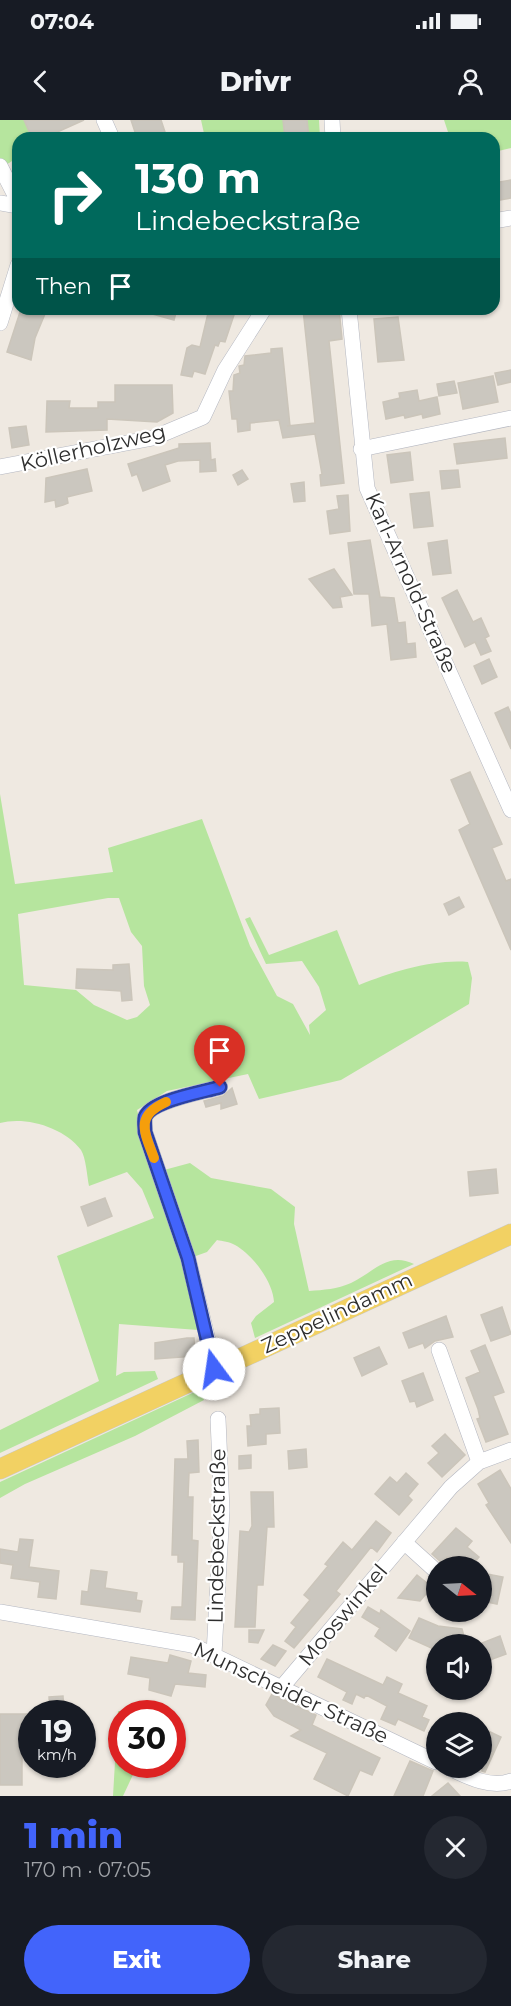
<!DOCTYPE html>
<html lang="en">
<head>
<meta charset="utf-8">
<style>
  :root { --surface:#171b24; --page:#242831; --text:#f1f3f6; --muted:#9ea1a6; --accent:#4264fb }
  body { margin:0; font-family:Montserrat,sans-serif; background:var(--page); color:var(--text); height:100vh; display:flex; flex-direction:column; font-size:22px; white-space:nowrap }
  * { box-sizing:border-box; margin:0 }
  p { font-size:20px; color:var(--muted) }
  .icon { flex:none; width:33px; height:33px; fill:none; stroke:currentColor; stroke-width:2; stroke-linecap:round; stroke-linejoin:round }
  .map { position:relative; height:1676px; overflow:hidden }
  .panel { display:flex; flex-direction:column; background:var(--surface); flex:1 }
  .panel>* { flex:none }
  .guide { position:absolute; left:12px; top:12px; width:488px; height:183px; border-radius:18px; box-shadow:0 2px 4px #0004; background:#00695c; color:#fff; overflow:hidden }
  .needle { width:39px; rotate:108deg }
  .tools { position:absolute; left:426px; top:1436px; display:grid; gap:12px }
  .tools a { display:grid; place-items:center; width:66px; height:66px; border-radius:50%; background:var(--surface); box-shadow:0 2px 4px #0004; font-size:30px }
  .speed { position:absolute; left:18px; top:1580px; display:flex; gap:12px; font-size:30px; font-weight:700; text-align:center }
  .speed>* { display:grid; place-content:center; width:78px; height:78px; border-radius:50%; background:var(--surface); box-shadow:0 2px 4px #0004; line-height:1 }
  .speed small { font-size:15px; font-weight:400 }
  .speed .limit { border:9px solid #d22; background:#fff; color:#111 }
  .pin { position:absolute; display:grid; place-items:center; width:51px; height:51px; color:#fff; margin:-62px -26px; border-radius:50% 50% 50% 0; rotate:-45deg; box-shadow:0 0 6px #0007 }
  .pin .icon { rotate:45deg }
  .me { position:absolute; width:66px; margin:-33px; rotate:346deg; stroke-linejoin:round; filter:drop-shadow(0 0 4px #0008) }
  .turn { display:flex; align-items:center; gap:21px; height:126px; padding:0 24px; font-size:27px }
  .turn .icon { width:78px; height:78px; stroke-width:2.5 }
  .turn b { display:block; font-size:42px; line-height:51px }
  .then { display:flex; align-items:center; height:57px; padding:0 24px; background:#0003; gap:12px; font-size:22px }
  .round { display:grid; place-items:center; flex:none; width:63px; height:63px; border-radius:32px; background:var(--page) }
  .overview { display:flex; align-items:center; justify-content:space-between; height:102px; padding:0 24px }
  h1 { font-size:36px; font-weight:800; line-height:45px; color:var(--accent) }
  .button { display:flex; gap:12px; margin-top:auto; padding:12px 24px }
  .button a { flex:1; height:69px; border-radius:36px; background:var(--accent); color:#fff; font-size:24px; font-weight:800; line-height:69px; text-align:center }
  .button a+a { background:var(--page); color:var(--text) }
  .status { display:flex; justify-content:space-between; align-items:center; height:42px; padding:0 30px; background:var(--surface); direction:ltr }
  .status svg { height:16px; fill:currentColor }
  header { display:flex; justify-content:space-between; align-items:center; height:78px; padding:0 24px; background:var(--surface); font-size:27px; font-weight:800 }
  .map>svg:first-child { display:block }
  .green { fill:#b6e59e; fill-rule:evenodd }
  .building { fill:#cbc7bf; stroke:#cbc5ba; stroke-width:1.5 }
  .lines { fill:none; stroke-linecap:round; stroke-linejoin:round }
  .minor-casing { stroke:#b4b7c1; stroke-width:16 }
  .major-casing { stroke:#c9c9c9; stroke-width:21 }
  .minor { stroke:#fff; stroke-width:15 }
  .major { stroke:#f2d163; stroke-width:20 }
  .route-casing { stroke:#2b41a3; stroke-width:15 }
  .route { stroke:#4264fb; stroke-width:10 }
  .slow { stroke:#f59e0b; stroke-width:10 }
  .labels { text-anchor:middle; stroke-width:4.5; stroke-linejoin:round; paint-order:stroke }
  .street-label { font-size:21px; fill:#2e2e2e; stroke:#fff }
</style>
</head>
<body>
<div class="status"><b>07:04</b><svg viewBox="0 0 49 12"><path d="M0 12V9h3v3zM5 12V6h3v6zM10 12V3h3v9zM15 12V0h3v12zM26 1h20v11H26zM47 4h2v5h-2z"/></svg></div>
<header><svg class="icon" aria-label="back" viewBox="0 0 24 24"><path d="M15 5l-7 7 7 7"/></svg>Drivr<svg class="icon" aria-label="person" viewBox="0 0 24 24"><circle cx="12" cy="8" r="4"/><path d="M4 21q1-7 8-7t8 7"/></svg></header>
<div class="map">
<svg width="511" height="1676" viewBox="0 0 511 1676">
  <rect width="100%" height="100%" fill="#efe9e1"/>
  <path class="green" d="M0 0H25L33 18H18V37L0 49Z
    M201 0H319L320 18H205Z
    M444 0H511V28L494 32V18H450Z
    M0 674 15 764 113 752 108 728 202 699 250 826 277 876 293 884 310 915 309 905 326 890 319 867 302 841 266 844 245 799 250 797 269 835 337 810 359 865C392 852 433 839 468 842L472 858 469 884 341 960 259 979 248 954 167 971 137 990 151 1043 164 1050 190 1043 211 1058 271 1069 295 1087 294 1104 309 1171C324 1170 337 1169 351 1163 373 1153 387 1131 414 1144L255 1218 251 1203 256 1196 274 1182C273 1162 253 1135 235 1125 230 1122 222 1121 217 1120L207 1132 193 1137 209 1208 198 1210 119 1204 116 1256 124 1252 155 1251 158 1259 0 1333V1310L99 1261 57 1136 154 1098 142 1069 127 1052 89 1066C87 1056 86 1038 81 1030 64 1007 25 996 0 1003ZM108 778H119L131 812 142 826 144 866 150 885 137 897 127 900 94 885 76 870 24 865 18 794Z
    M201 1269 204 1280 135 1316 25 1364 0 1378V1362Z
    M118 1591 149 1593H122V1644H138L123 1676H113Z"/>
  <path class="building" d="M24 0H84L44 18H32Z
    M131 0H161L167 18H137Z
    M283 0H307L309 18H285Z
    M511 60V78L494 81V63Z
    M21 189H47L35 218 31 240 7 232Z
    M145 189H177L174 200 145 192Z
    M209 189H236L225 222 220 221 218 226 215 225 205 254 194 251 192 257 181 255 187 228 192 225 200 227Z
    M303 189H339L342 219 329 221 344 363 321 366 320 355 322 354 315 314 283 318 279 300 250 303V310L238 312 237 299H232L229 271H233L234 255 240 253 239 246 244 245 245 236 271 233V229L282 228 290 306H287L315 303Z
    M398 197 404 240 378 242 374 199Z
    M511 250V262L498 265 495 253Z
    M493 256 498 282 463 289 458 263Z
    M454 261 457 273 439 276 437 264Z
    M115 265H172L173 293 157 302 107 299V310L46 312 47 281H70L69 288H98V282H115Z
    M417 270 419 281 437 277 440 294 423 298 422 294 405 298 404 295 386 299 383 282 400 278 399 273Z
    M26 306 29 325 12 328 9 308Z
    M505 318 507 338 457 344 454 324Z
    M210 323 211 340 215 339 216 351 200 352V340L178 341 165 345 170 361 143 371 137 354 132 356 128 344 179 328V324Z
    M410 332 413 360 391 363 387 335Z
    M87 349 92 371 67 377 68 383 63 385 56 387 55 380 45 382 46 358Z
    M242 350 248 359 238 365 233 355Z
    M458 350 460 367 442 369 440 351Z
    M304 362 305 381 294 382 291 364Z
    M429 372 433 406 414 408 410 374Z
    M348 375 350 411 330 414 327 391 339 389 337 376Z
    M370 420 380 477 394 478 398 503 405 502 407 524 415 523 416 537 391 540 387 504 372 506 369 474H354L348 423Z
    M447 420 451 453 433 455 428 423Z
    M334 449 352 475 340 477 342 487 333 488 309 459Z
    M457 470 473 502 481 498 489 516 485 518 491 531 481 535 475 522 465 527 442 478Z
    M489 539 497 557 482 564 474 546Z
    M508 587 511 594V629L495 593Z
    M470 652 502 724 492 728 506 761 511 759V830L459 710 470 704 451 660Z
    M459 777 464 787 449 795 444 784Z
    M129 844 132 880 122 881 121 871 76 868 77 849 113 850V845Z
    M232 968 237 984 221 989V983L206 987 204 981 223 976Z
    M496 1049 498 1073 470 1076 468 1052Z
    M105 1078 112 1096 88 1106 81 1087Z
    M502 1187 511 1214 491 1221 481 1195Z
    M446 1196 453 1217 435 1221 425 1228 423 1223 409 1228 403 1213Z
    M187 1218H194L195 1236 155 1239V1223Z
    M485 1225 504 1272 493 1276 508 1314 486 1322 477 1299 480 1298 478 1289 466 1258 480 1252 471 1231Z
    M379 1227 387 1244 362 1256 354 1238Z
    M423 1253 433 1280 417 1287 415 1281 410 1282 402 1261Z
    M279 1288 280 1313 266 1314V1324L248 1326 247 1306H251L250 1295 260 1294V1289Z
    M445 1314 465 1335 442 1357 428 1343 439 1333 432 1326Z
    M198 1320 199 1352 189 1353 188 1377H193L192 1420 198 1421 195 1500 171 1499 172 1487H182L184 1442H178V1435H172L175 1339H188L187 1321Z
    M306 1329 307 1347 289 1349 288 1331Z
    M251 1335V1348L239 1349V1336Z
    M500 1350 511 1369V1423L486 1385 489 1383 478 1364Z
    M406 1353 418 1364 408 1376 412 1380 399 1395 375 1374 390 1357 397 1363Z
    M251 1372H273L274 1407H267L263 1465H257L255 1507H235L240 1411 249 1412 252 1406Z
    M376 1401 391 1413 377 1432 371 1427 336 1471 340 1474 294 1528 285 1521 296 1507 291 1503 310 1480 304 1475 328 1446 325 1444 343 1422 352 1430Z
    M456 1408 472 1421 467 1427 479 1437 471 1446 457 1437 453 1442 447 1437 442 1443 432 1434Z
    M20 1419 33 1420 29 1447 59 1451 56 1479 38 1477 40 1462 11 1458 13 1445 0 1443V1429L18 1432Z
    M91 1450 107 1452 105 1468 137 1473 136 1480 142 1481 140 1492 81 1484 82 1471 88 1472Z
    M482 1453 503 1457 497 1484 482 1481Z
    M417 1455 432 1467 420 1481 398 1478Z
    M368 1487 380 1494 381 1490 410 1511 396 1531 375 1516 380 1508 362 1497Z
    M419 1498 438 1506 462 1509 466 1524H436V1530L409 1518Z
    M249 1510H264L258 1523 249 1522Z
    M500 1516 506 1534 487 1541 484 1533 482 1534V1523Z
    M273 1525 286 1531 275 1546 261 1539Z
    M170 1535 191 1541 188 1553 206 1555 205 1567 175 1564 171 1576 149 1570 150 1558 128 1554 131 1537 168 1543Z
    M327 1539 383 1565 387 1557 402 1564 398 1573 427 1586 422 1597 429 1600 424 1611 398 1599 395 1605 381 1599 387 1586 366 1575 364 1578 356 1574 352 1584 343 1580 347 1572 318 1557Z
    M272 1574 316 1595 312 1605 380 1638 372 1655 360 1650 348 1676 314 1659 327 1633 291 1616 301 1610 274 1596 266 1585Z
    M63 1576 64 1593H50L49 1577Z
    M0 1594H32V1631H22V1665H0Z
    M482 1608 501 1617 485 1652 482 1651Z
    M410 1641 433 1651 423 1676H394Z
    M448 1663 460 1676H432Z"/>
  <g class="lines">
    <g class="minor-casing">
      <path id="minor" d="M104 0 112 18
        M332 0 333 18
        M0 46 18 81
        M0 83 18 86
        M494 101 511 98
        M349 189 367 368 511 690
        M0 203 18 145
        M361 329 511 298
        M0 347 153 318 203 297 225 250 264 189
        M439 1230 479 1342
        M215 1249 188 1138 145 1012C145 1008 144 1001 145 997 152 980 204 972 220 967
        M404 1422 436 1451
        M0 1492 192 1525 436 1642
        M214 1534 222 1390 218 1299
        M282 1567 451 1367 479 1342 511 1330
        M447 1647C466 1656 490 1669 511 1661"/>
    </g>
    <g class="major-casing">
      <path id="major" d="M0 1349 511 1114"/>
    </g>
    <use href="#minor" class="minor"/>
    <use href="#major" class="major"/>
  </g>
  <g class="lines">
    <g class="route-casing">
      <path id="route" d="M214 1249 188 1138 145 1012C145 1007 144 1001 145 997 152 980 204 972 220 967"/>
    </g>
    <use href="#route" class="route"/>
    <path class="slow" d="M154 1038C144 1011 135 996 166 982"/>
  </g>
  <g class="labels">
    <g class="street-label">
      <text transform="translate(93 328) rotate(-13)" y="7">Köllerholzweg</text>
      <text transform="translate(411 463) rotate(66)" y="7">Karl-Arnold-Straße</text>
      <text transform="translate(337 1193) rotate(-25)" y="7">Zeppelindamm</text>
      <text transform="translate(217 1416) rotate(-89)" y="7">Lindebeckstraße</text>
      <text transform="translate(343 1495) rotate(-50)" y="7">Mooswinkel</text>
      <text transform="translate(291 1573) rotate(25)" y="7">Munscheider Straße</text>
    </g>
  </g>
</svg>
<div class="tools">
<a><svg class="needle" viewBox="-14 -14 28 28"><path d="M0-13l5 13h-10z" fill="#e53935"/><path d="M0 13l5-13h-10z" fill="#9ea1a6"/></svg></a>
<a><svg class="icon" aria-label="sound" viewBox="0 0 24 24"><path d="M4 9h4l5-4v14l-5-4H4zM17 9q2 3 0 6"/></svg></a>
<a><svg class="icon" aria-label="layers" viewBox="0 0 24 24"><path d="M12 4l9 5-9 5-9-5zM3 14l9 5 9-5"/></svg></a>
</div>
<div class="speed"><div>19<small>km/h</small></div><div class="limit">30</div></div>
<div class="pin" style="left:220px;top:967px;background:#d93025"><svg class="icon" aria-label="arrive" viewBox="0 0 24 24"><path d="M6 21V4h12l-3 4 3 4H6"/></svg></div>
<svg class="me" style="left:214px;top:1249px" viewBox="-20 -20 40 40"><circle r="19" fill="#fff"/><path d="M0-13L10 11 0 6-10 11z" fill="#4264fb"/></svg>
<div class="guide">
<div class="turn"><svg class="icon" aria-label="right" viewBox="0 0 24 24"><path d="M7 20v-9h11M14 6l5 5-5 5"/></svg><div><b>130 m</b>Lindebeckstraße</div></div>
<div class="then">Then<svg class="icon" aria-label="arrive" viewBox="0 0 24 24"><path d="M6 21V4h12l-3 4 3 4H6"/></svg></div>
</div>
</div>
<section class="panel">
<div class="overview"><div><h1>1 min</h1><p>170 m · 07:05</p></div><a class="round"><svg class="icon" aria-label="close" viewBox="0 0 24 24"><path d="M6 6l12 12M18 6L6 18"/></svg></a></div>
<div class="button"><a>Exit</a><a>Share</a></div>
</section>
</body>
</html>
